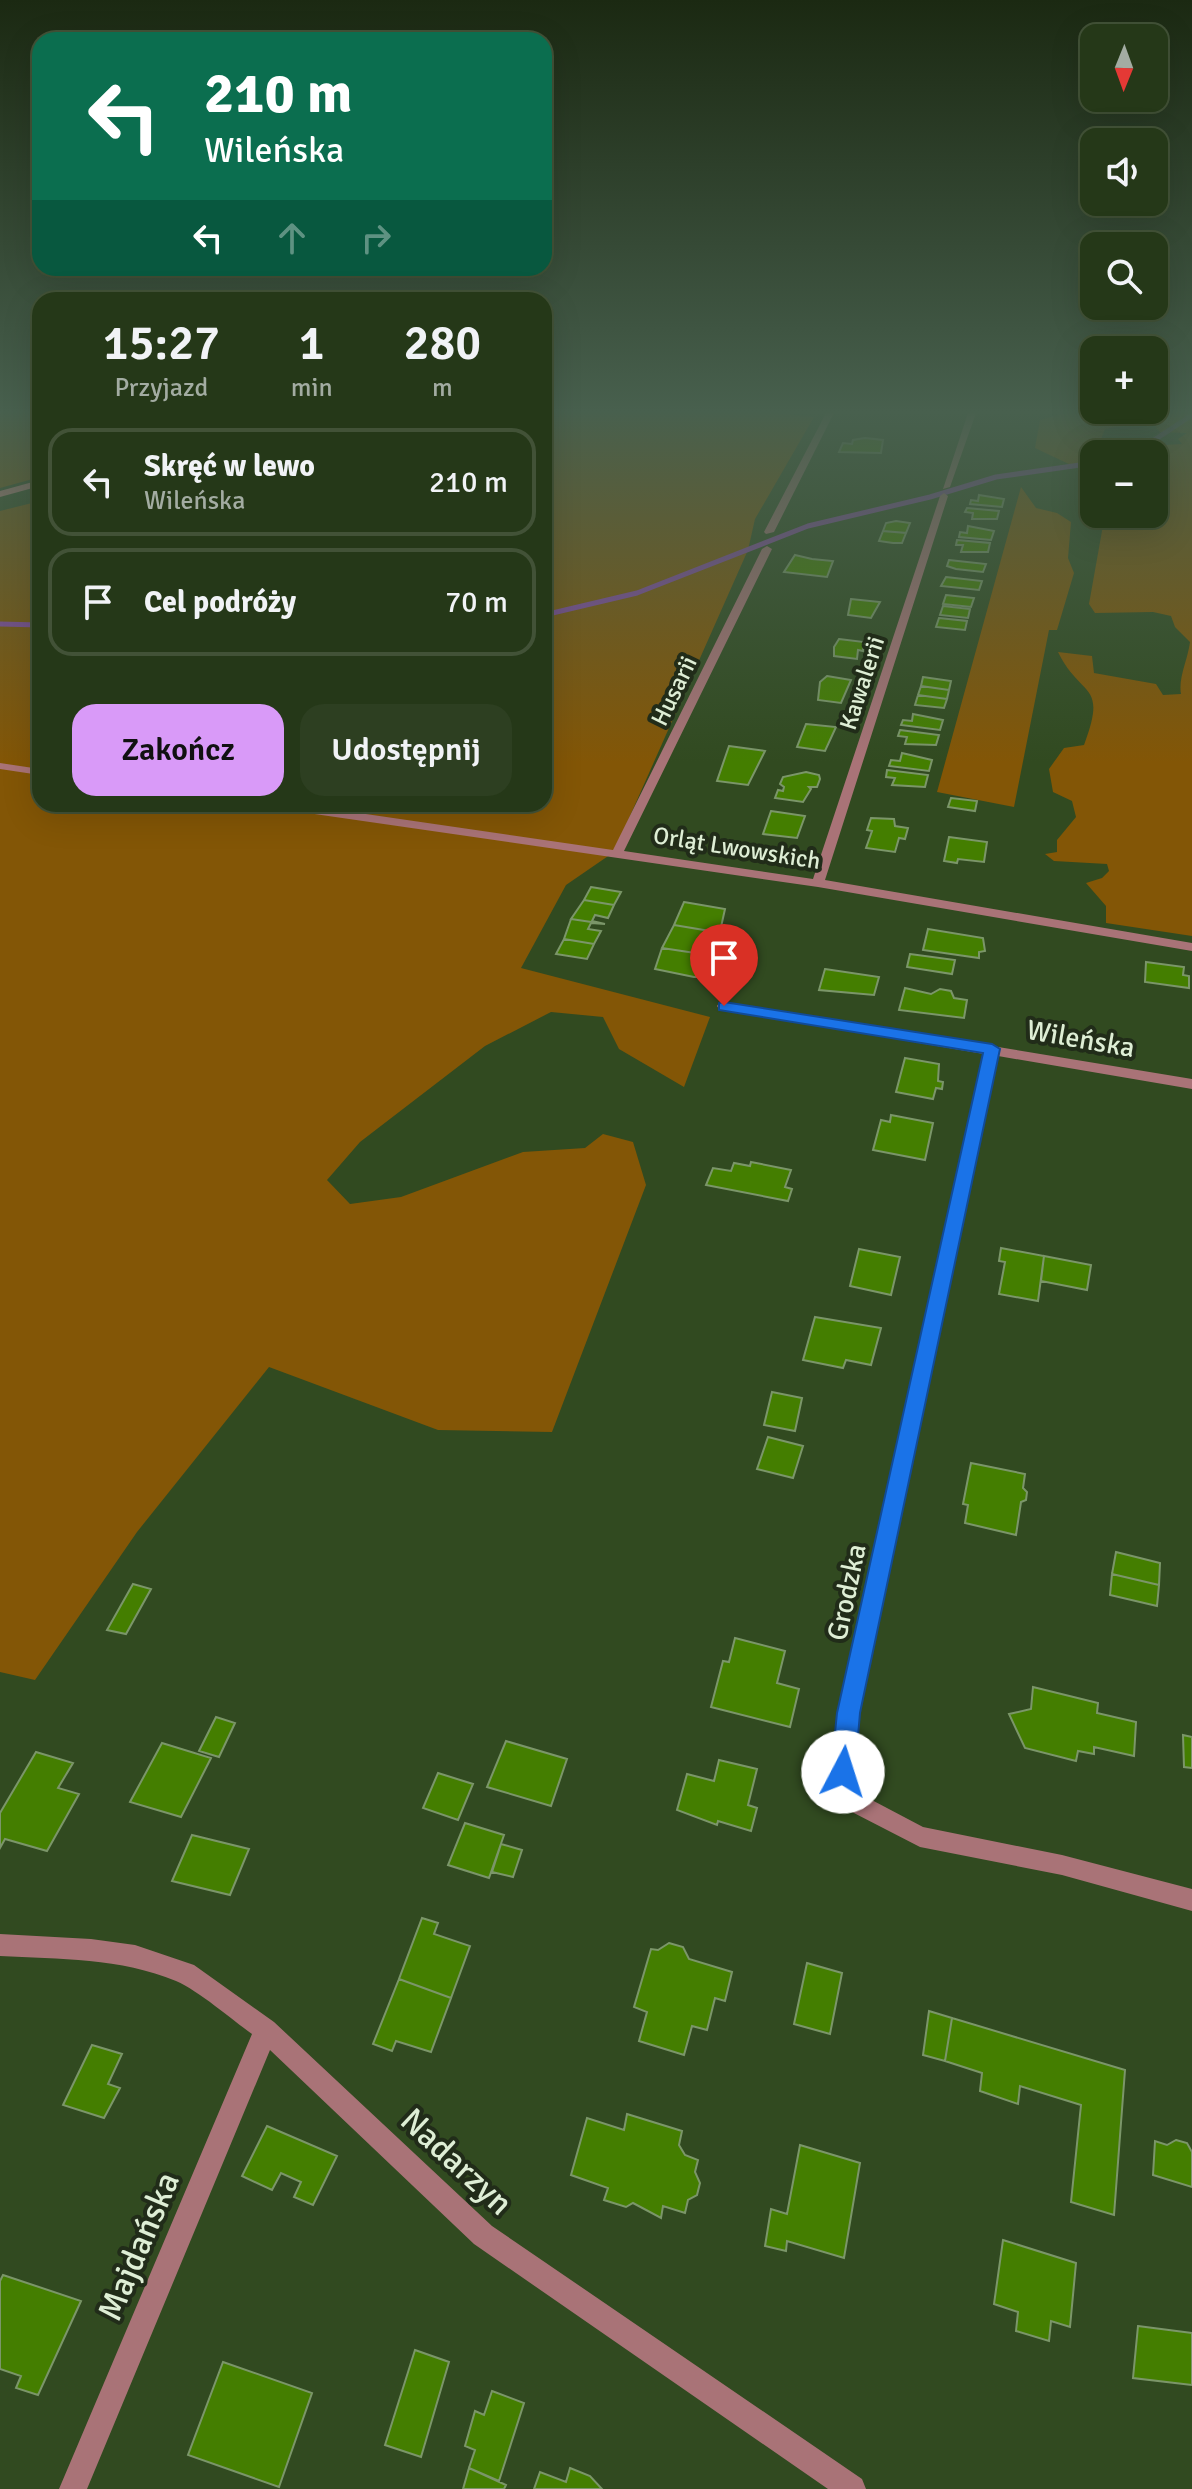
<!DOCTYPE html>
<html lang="pl">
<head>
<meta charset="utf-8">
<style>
  :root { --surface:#253818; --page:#2d3f21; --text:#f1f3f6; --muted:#a3aca2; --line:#425237; --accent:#d99af8 }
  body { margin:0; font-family:Signika,sans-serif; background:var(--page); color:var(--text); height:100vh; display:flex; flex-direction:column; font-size:30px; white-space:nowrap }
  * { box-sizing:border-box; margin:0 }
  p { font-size:26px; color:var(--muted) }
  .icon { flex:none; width:44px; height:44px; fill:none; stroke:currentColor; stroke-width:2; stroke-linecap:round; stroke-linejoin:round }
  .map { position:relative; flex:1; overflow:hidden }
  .details { position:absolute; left:32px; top:292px; width:520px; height:520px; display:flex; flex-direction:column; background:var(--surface); border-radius:24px; box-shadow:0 8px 32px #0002,0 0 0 2px var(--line) }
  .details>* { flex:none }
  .hud { position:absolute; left:32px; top:32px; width:520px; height:244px; border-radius:24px; box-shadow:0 8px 32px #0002,0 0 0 2px var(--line); background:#0b6e4f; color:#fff; overflow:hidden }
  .needle { width:52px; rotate:181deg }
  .controls { position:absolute; left:1080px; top:24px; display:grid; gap:16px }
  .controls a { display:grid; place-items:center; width:88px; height:88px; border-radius:16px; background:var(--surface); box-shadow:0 8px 32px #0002,0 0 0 2px var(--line); font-size:40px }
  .pin { position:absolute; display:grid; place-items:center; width:68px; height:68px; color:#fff; margin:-82px -34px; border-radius:50% 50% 50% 0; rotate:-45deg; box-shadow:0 0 8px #0007 }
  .pin .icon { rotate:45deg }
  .me { position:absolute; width:88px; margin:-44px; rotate:5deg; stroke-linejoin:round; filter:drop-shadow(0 0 6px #0008) }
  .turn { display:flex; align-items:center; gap:28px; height:168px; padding:0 40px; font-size:36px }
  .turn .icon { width:104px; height:104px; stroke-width:2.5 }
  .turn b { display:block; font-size:56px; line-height:68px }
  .lanes { display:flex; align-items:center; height:76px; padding:0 40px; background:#0003; justify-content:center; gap:40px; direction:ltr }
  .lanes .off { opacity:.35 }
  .eta { display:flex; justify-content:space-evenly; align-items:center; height:136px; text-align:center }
  .eta b { font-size:48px; font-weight:600; line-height:56px }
  .cta { display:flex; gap:16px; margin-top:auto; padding:16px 40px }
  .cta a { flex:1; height:92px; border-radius:24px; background:var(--accent); color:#111; font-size:32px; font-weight:600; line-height:92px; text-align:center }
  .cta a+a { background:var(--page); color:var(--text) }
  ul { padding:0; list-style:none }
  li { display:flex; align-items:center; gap:24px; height:108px; margin:0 16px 12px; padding:0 24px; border:4px solid var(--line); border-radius:24px }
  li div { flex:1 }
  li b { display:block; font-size:30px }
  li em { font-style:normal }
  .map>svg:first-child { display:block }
  .green { fill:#835606 }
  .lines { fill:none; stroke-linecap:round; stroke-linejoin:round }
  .stream { stroke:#8949a7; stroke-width:5 }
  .building { fill:#447e00; stroke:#7b9669; stroke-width:2 }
  .street { fill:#a97377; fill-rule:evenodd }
  .secondary { fill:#e28d95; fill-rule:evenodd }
  .route { fill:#1a73e8; stroke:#114b97; stroke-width:2 }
  .labels { text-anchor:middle; stroke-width:8; stroke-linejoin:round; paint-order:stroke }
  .far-street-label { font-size:24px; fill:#deeed5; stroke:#212c19 }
  .street-label { font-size:28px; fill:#deeed5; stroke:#212c19 }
  .near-street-label { font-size:34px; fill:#deeed5; stroke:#212c19 }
</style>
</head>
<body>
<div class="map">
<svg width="1192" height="2489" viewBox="0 0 1192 2489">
  <rect width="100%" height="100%" fill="#314a20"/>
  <path class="green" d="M0 413H40V477L0 488Z
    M544 413H775L814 417 755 519 748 550 614 852 566 885 521 968 710 1017 684 1087 619 1049 603 1017 551 1012 485 1046 360 1142 327 1180 350 1204 401 1197 523 1152 585 1148 603 1134 633 1142 646 1185 552 1432 438 1430 269 1367 137 1532 35 1680 0 1672V511L40 501V804H544Z
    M1066 413H1192V936L1106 923V906L1086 883 1102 878 1109 871 1107 864 1054 861 1045 854 1057 852V840L1076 817 1072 801 1053 792 1049 769 1064 748 1084 745C1108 681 1081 699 1058 652L1092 656 1094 673 1156 684 1163 695 1181 694C1178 678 1188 659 1190 642L1175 627 1171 616 1153 612 1095 613 1089 604 1105 514H1154V456L1165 445 1182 444 1178 439 1187 433 1160 432 1151 421 1105 429 1096 451 1103 454H1094V467L1073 466 1035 448 1040 420Z
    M1021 487 1036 508 1057 513 1071 522 1068 558 1074 573 1057 630H1049L1014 807 937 792Z"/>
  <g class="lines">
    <path class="stream" d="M1133 454 1192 415
      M544 615 637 593 808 526 930 497 996 477 1094 463
      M0 624 40 625"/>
  </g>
  <path class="building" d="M865 438 883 440 881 453 839 452 843 443 852 444 853 440Z
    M979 495 1004 499 1002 507 970 504 971 500 978 501Z
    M967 508 999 511 997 519H972L973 513 965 512Z
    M896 521 910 523 906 533 883 531 886 523Z
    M968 526 994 531 991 540 959 537 960 532 967 533Z
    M883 531 906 533 902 543H893L879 541Z
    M957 540 990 543 988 552H961L963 545H956Z
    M795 555 812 559 833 561 827 577 784 572Z
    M949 560 986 564 983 572 956 569 947 566Z
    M946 577 982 581 979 590 941 586Z
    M946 595 974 598 971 607 943 604Z
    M851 599 880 602 871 618 848 615Z
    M943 606 970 609 968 618 940 615Z
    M939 618 967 621 965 630 936 627Z
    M839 639 864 642 863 651 858 650 857 659 834 656V647Z
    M827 676 851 680 841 703 818 700 820 682Z
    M923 677 951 681 949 690 921 686Z
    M921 686 949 690 947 699 918 695Z
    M918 695 947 699 944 708 915 705Z
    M913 714 943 720 940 730 901 725 903 720 912 721Z
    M806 724 836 727 825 751 797 747Z
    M900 730 939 735 936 745 905 744 907 737 898 736Z
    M729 746 765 751 748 785 717 781Z
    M902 753 932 760 929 771 889 766 891 760 900 761Z
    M887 770 928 775 925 787 892 785 895 778 886 777Z
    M806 772 819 775 820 779 817 787H809L811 789 803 802 775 798 778 790 783 791 784 787 780 784 783 777Z
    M951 798 977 801 975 811 948 807Z
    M771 811 805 816 797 838 763 834Z
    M871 818 894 819 895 826 908 828 905 839 899 838 895 852 866 848 872 831 867 830Z
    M949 837 987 842 984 862 958 859 957 863 944 861Z
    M591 887 621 892 614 905 584 900Z
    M584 900 614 905 608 918 595 915 592 921 605 924 571 919Z
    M684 902 725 909 721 927 716 932 674 925Z
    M571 919 605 924 591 923 588 929 601 931 594 944 564 939Z
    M674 925 716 932 712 951 707 954 715 956 662 948Z
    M928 929 983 938 985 951 979 952V958L923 950Z
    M564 939 594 944 587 959 556 954Z
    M662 948 715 956 706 977H694L655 969Z
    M910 954 955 960 952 974 907 967Z
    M1146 962 1184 967 1183 975 1189 976V988L1145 982Z
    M825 969 879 977 874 995 819 990Z
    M905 988 931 994 940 989 951 991 954 998 967 1000 964 1018 899 1010Z
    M905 1058 939 1064 938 1081 943 1082 942 1089 936 1088 933 1099 896 1092Z
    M891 1115 933 1123 925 1160 873 1150 881 1120 890 1122Z
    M751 1162 791 1170 785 1187 792 1189 788 1201 706 1185 713 1168 731 1171 734 1163 750 1166Z
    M1001 1248 1044 1256 1038 1301 999 1294 1005 1262 999 1261Z
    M859 1249 900 1257 891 1295 850 1286Z
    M1044 1256 1091 1265 1087 1290 1041 1281Z
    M815 1317 881 1328 871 1365 846 1360 843 1368 803 1360Z
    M772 1392 802 1398 795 1431 764 1425Z
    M768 1437 803 1446 793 1478 757 1469Z
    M971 1463 1025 1474 1023 1488 1027 1492 1026 1500 1021 1502 1016 1535 965 1523 968 1505 963 1504Z
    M1116 1552 1160 1563 1159 1585 1112 1574Z
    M1112 1574 1159 1585 1157 1606 1110 1595Z
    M133 1584 151 1589 126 1634 107 1630Z
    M735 1638 785 1651 777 1683 799 1689 790 1727 711 1707 723 1661 729 1662Z
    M1033 1687 1098 1703 1097 1713 1136 1722 1134 1756 1094 1747V1754L1078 1751 1076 1761 1025 1748 1009 1714 1031 1709Z
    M216 1717 235 1723 219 1757 199 1751Z
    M1183 1735 1192 1737V1768L1184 1767Z
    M506 1741 567 1759 551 1806 487 1787Z
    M162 1743 211 1758 181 1817 130 1802Z
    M36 1752 73 1763 58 1788 79 1794 47 1851 5 1839 0 1848V1813Z
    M719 1760 757 1769 748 1805 757 1808 751 1831 718 1821 717 1825 677 1810 687 1774 714 1781Z
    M438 1773 473 1784 458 1820 423 1808Z
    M465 1823 504 1835 489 1878 448 1865Z
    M192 1835 249 1849 230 1895 172 1881Z
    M501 1844 522 1850 513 1877 492 1872Z
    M422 1918 438 1923 434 1934 470 1946 451 1998 399 1979Z
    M669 1943 683 1947 689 1959 732 1972 725 2001 715 1998 707 2030 692 2026 684 2055 639 2041 647 2012 634 2007 651 1949 658 1950Z
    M807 1963 842 1973 830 2034 794 2024Z
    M399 1979 451 1998 431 2052 396 2041 392 2051 373 2044Z
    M929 2011 952 2018 945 2061 923 2055Z
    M952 2018 1125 2070 1114 2215 1071 2202 1081 2105 1020 2086 1018 2104 980 2091 982 2073 945 2061Z
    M92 2045 122 2054 108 2084 120 2088 104 2118 63 2105Z
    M627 2114 682 2131 679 2145 685 2155 698 2160 695 2172 700 2183 697 2195 688 2200 685 2213 663 2206 661 2218 633 2203 626 2207 604 2200 608 2188 571 2175 587 2118 624 2130Z
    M267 2126 337 2156 313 2205 294 2197 301 2182 281 2173 272 2190 242 2176Z
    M1176 2140 1187 2143 1192 2152V2187L1153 2175 1155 2141 1167 2145Z
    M800 2145 860 2163 844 2258 787 2241 786 2251 765 2246 771 2209 787 2214Z
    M1003 2240 1076 2263 1070 2327 1051 2321 1049 2341 1016 2331 1018 2312 994 2304Z
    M3 2275 81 2301 38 2395 16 2388 21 2376 0 2369V2281Z
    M1138 2326 1192 2333V2385L1133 2378Z
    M415 2350 449 2362 421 2457 385 2445Z
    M223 2362 312 2393 279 2487 188 2455Z
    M492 2391 524 2403 499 2481 469 2468 475 2450 465 2446 475 2411 484 2415Z
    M469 2468 506 2485 504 2489H463Z
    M570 2468 590 2476 602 2489H534L540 2472 566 2482Z"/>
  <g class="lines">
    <path class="street" d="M826 413H834L774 532 766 534 764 532Z
      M968 413H976L950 487 943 489Z
      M944 493 948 496 825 880 1192 943V951L818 887 273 808 267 804H297L613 850 762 549 767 546 772 549 624 851 813 879 940 496Z
      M0 763 40 769V775L0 769Z
      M724 1002 1192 1079V1089L998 1056 859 1713 854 1771 868 1798 923 1827 1062 1855 1192 1889V1911L1062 1875 920 1847 852 1812 832 1772 839 1713 984 1054 719 1009 717 1006 719 1003Z
      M0 1934 91 1939 135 1945 194 1965 274 2022 492 2226 862 2479 866 2489H828L474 2244 270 2050 87 2489H59L252 2034C231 2019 199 1991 176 1981 121 1958 59 1959 0 1956Z"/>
    <path class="secondary" d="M40 480V486L0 497V491Z"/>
  </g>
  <linearGradient id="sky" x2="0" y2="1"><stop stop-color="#1b2912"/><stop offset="0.54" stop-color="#48604e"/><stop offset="1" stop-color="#48604e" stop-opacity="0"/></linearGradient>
  <rect width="1192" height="762" fill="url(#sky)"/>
  <path class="route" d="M724 1002 992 1044 1000 1049 860 1713 855 1772 852 1780 843 1783 835 1780 831 1772 837 1713 983 1053 719 1010V1003Z"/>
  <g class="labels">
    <g class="far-street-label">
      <text transform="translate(862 683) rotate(-72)" y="8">Kawalerii</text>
      <text transform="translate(674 691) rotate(-64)" y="8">Husarii</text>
      <text transform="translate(737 848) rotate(9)" y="8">Orląt Lwowskich</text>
    </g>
    <g class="street-label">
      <text transform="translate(1081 1038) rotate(10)" y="10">Wileńska</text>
      <text transform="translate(846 1592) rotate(-78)" y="10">Grodzka</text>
    </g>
    <g class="near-street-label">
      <text transform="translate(457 2161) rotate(43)" y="12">Nadarzyn</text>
      <text transform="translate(138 2246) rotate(-67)" y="12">Majdańska</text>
    </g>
  </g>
</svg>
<div class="controls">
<a><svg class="needle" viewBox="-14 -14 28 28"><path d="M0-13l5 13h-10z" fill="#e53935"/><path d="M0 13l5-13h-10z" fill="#a3aca2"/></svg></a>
<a><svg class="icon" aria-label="sound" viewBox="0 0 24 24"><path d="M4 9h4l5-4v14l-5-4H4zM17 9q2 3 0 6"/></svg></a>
<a><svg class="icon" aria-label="search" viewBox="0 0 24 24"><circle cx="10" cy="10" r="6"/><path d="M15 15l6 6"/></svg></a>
<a>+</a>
<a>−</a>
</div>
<div class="pin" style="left:724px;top:1006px;background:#d93025"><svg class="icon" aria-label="arrive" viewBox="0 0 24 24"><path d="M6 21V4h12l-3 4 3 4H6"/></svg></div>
<svg class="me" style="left:843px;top:1772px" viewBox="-20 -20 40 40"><circle r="19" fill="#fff"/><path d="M0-13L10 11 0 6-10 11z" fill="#1a73e8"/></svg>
<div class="hud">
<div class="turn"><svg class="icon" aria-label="left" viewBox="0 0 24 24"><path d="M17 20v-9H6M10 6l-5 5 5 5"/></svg><div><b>210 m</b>Wileńska</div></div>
<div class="lanes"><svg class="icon" aria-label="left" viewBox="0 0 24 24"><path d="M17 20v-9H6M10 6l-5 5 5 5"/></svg><svg class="icon off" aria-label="ahead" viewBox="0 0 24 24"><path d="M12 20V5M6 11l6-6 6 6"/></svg><svg class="icon off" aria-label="right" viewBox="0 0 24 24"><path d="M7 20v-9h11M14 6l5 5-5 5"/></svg></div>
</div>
<section class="details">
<div class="eta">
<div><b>15:27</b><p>Przyjazd</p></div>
<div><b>1</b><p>min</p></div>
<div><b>280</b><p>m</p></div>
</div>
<ul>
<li><svg class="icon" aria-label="left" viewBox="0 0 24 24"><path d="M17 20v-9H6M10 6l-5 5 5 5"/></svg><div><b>Skręć w lewo</b><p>Wileńska</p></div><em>210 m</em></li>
<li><svg class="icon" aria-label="arrive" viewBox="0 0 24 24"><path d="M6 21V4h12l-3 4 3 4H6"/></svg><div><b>Cel podróży</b></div><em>70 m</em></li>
</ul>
<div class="cta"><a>Zakończ</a><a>Udostępnij</a></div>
</section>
</div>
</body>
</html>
